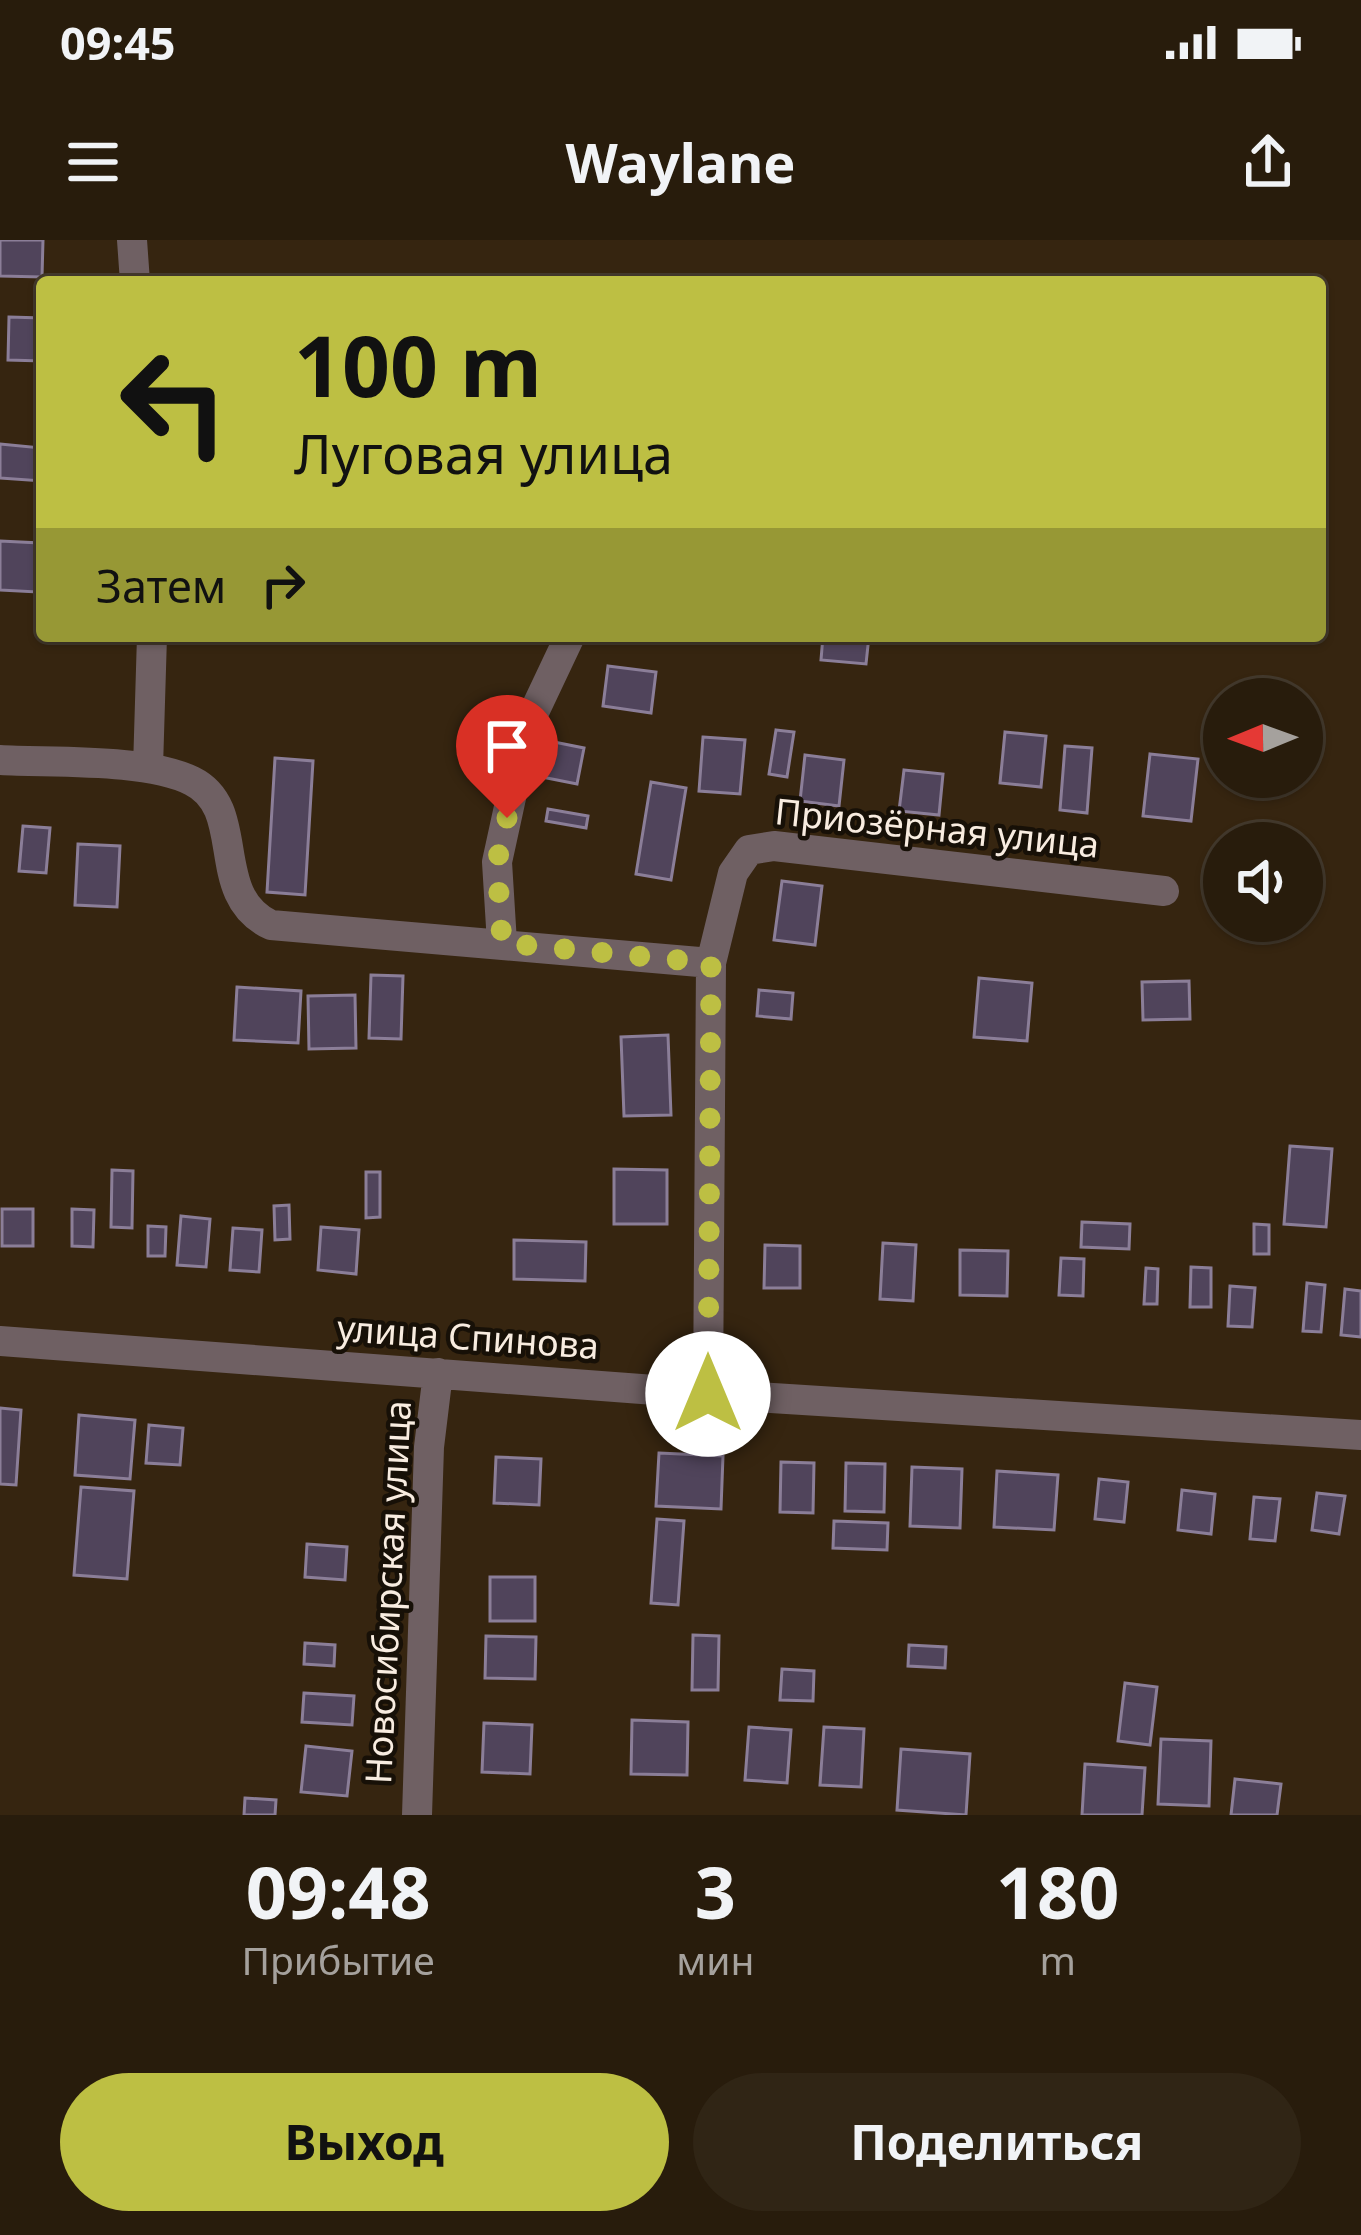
<!DOCTYPE html>
<html lang="ru">
<head>
<meta charset="utf-8">
<style>
  :root { --surface:#281c0c; --page:#302515; --text:#f1f3f6; --muted:#a5a19d; --line:#443a2d; --accent:#bdbf43 }
  body { margin:0; font-family:"Noto Sans",sans-serif; background:var(--page); color:var(--text); height:100vh; display:flex; flex-direction:column; font-size:45px; white-space:nowrap }
  * { box-sizing:border-box; margin:0 }
  p { font-size:39px; color:var(--muted) }
  .icon { flex:none; width:66px; height:66px; fill:none; stroke:currentColor; stroke-width:2; stroke-linecap:round; stroke-linejoin:round }
  .map { position:relative; height:1575px; overflow:hidden }
  .drawer { display:flex; flex-direction:column; background:var(--surface); flex:1 }
  .drawer>* { flex:none }
  .top-card { position:absolute; left:36px; top:36px; width:1290px; height:366px; border-radius:12px; box-shadow:0 3px 9px #0004,0 0 0 3px var(--line); background:#bdbf43; color:#111; overflow:hidden }
  .needle { width:78px; rotate:269deg }
  .controls { position:absolute; left:1203px; top:438px; display:grid; gap:24px }
  .controls a { display:grid; place-items:center; width:120px; height:120px; border-radius:50%; background:var(--surface); box-shadow:0 3px 9px #0004,0 0 0 3px var(--line); font-size:60px }
  .pin { position:absolute; display:grid; place-items:center; width:102px; height:102px; color:#fff; margin:-123px -51px; border-radius:50% 50% 50% 0; rotate:-45deg; box-shadow:0 0 12px #0007 }
  .pin .icon { rotate:45deg }
  .me { position:absolute; width:132px; margin:-66px; rotate:0deg; stroke-linejoin:round; filter:drop-shadow(0 0 9px #0008) }
  .turn { display:flex; align-items:center; gap:42px; height:252px; padding:0 60px; font-size:54px }
  .turn .icon { width:156px; height:156px; stroke-width:2.5 }
  .turn b { display:block; font-size:84px; line-height:102px }
  .then { display:flex; align-items:center; height:114px; padding:0 60px; background:#0003; gap:24px; font-size:45px }
  .eta { display:flex; justify-content:space-evenly; align-items:center; height:204px; text-align:center }
  .eta b { font-size:72px; font-weight:700; line-height:84px }
  .cta { display:flex; gap:24px; margin-top:auto; padding:24px 60px }
  .cta a { flex:1; height:138px; border-radius:72px; background:var(--accent); color:#111; font-size:48px; font-weight:700; line-height:138px; text-align:center }
  .cta a+a { background:var(--page); color:var(--text) }
  .status { display:flex; justify-content:space-between; align-items:center; height:84px; padding:0 60px; background:var(--surface); direction:ltr }
  .status svg { height:33px; fill:currentColor }
  header { display:flex; justify-content:space-between; align-items:center; height:156px; padding:0 60px; background:var(--surface); font-size:54px; font-weight:700 }
  .map>svg:first-child { display:block }
  .building { fill:#50445b; stroke:#8b7e98; stroke-width:3 }
  .lines { fill:none; stroke-linecap:round; stroke-linejoin:round }
  .street { stroke:#6f6063; stroke-width:30 }
  .route { stroke:#bdbf43; stroke-width:21; stroke-dasharray:0 37.8 }
  .labels { text-anchor:middle; stroke-width:9; stroke-linejoin:round; paint-order:stroke }
  .street-label { font-size:36px; fill:#f8ece0; stroke:#171007 }
</style>
</head>
<body>
<div class="status"><b>09:45</b><svg viewBox="0 0 49 12"><path d="M0 12V9h3v3zM5 12V6h3v6zM10 12V3h3v9zM15 12V0h3v12zM26 1h20v11H26zM47 4h2v5h-2z"/></svg></div>
<header><svg class="icon" aria-label="menu" viewBox="0 0 24 24"><path d="M4 6h16M4 12h16M4 18h16"/></svg>Waylane<svg class="icon" aria-label="share" viewBox="0 0 24 24"><path d="M12 15V3M7 8l5-5 5 5M5 13v7h14v-7"/></svg></header>
<div class="map">
<svg width="1361" height="1575" viewBox="0 0 1361 1575">
  <rect width="100%" height="100%" fill="#362510"/>
  <path class="building" d="M0 0H43L42 37 0 36Z
    M9 77 42 78V121L8 120Z
    M0 204 42 208V241L0 238Z
    M0 301 40 303 37 352 0 350Z
    M823 396H869L866 424 821 420Z
    M608 426 656 432 651 473 603 466Z
    M776 490 794 492 787 537 769 534Z
    M1005 492 1046 496 1041 547 1000 543Z
    M703 497 745 500 740 554 699 551Z
    M549 501 584 508 577 544 542 537Z
    M1065 506 1092 508 1087 573 1060 570Z
    M1150 514 1198 519 1191 581 1143 576Z
    M805 515 844 520 839 566 800 561Z
    M275 518 313 521 305 655 267 652Z
    M904 530 943 534 939 575 899 571Z
    M651 542 686 548 671 640 636 634Z
    M548 569 588 576 586 588 546 581Z
    M23 586 50 588 46 633 19 631Z
    M78 604 120 606 117 667 75 665Z
    M782 641 822 646 815 705 774 700Z
    M371 735 403 736 401 799 369 798Z
    M979 738 1032 743 1027 801 974 797Z
    M1189 741 1190 779 1143 780 1142 742Z
    M237 747 301 751 298 803 234 800Z
    M759 750 793 753 791 779 757 776Z
    M355 755 356 808 309 809 308 756Z
    M668 795 671 875 624 876 621 797Z
    M1290 906 1332 909 1326 987 1284 984Z
    M614 929 667 930V984H614Z
    M112 930 133 931 132 988 111 987Z
    M366 932H380V977L366 978Z
    M289 965 290 999 275 1000 274 966Z
    M2 969H33V1006H2Z
    M72 969 94 970 93 1007 72 1006Z
    M181 976 210 979 206 1027 177 1025Z
    M1082 982 1130 984 1129 1009 1081 1007Z
    M1254 984 1269 985V1014H1254Z
    M148 986 166 987 165 1016H148Z
    M321 987 359 990 356 1034 318 1030Z
    M233 988 262 990 259 1032 230 1030Z
    M514 1000 586 1002 585 1041 514 1039Z
    M883 1003 916 1005 913 1061 880 1059Z
    M765 1005 800 1006V1048H764Z
    M960 1010 1008 1011 1007 1056 960 1055Z
    M1061 1018 1084 1019 1083 1056 1059 1055Z
    M1191 1027 1211 1028V1067H1190Z
    M1146 1028 1158 1029 1157 1064H1144Z
    M1307 1043 1325 1045 1321 1092 1303 1091Z
    M1230 1046 1255 1048 1252 1087 1228 1086Z
    M1345 1049 1361 1051V1097L1341 1095Z
    M0 1168 21 1170 16 1245 0 1244Z
    M79 1175 135 1180 130 1239 75 1235Z
    M149 1185 183 1188 180 1225 146 1223Z
    M659 1213 723 1216 721 1269 656 1266Z
    M496 1217 541 1219 539 1265 494 1263Z
    M781 1222 814 1223 813 1273 780 1272Z
    M846 1223 885 1224 884 1272 845 1271Z
    M912 1227 962 1229 960 1288 910 1286Z
    M997 1231 1058 1235 1054 1290 994 1287Z
    M1099 1239 1128 1242 1124 1282 1095 1279Z
    M81 1247 134 1251 127 1339 74 1335Z
    M1182 1250 1215 1254 1211 1294 1178 1290Z
    M1317 1253 1345 1256 1339 1294 1312 1290Z
    M1254 1257 1280 1259 1275 1301 1250 1299Z
    M657 1279 684 1281 678 1365 651 1363Z
    M834 1281 888 1283 887 1310 833 1308Z
    M307 1304 347 1307 345 1340 305 1337Z
    M490 1337H535V1381H490Z
    M693 1395 719 1396 718 1450H692Z
    M486 1396 536 1397 535 1439 485 1438Z
    M305 1403 335 1405 334 1426 304 1424Z
    M909 1405 946 1407 945 1428 908 1426Z
    M782 1429 814 1431 813 1461 780 1460Z
    M1125 1443 1157 1447 1150 1505 1118 1501Z
    M304 1453 354 1456 352 1485 302 1482Z
    M632 1480 688 1482 687 1535 631 1534Z
    M484 1483 532 1485 530 1534 482 1532Z
    M749 1487 791 1490 787 1543 745 1540Z
    M824 1487 864 1489 861 1547 820 1545Z
    M1161 1499 1211 1501 1209 1566 1158 1564Z
    M306 1506 352 1511 347 1556 301 1552Z
    M901 1509 970 1514 966 1575 897 1570Z
    M1085 1524 1145 1528 1142 1575H1082Z
    M1235 1539 1281 1544 1277 1575H1231Z
    M245 1558 276 1560 275 1575H244Z"/>
  <g class="lines">
    <path class="street" d="M132 0 135 42
      M0 520C52 523 146 518 192 541 249 569 207 655 271 685L711 723
      M148 528 152 396
      M502 703 497 622 526 489 570 396
      M0 1101 708 1154 1361 1195
      M708 1154 711 723 733 633 749 610 774 606 1164 651
      M417 1575 429 1207 438 1133"/>
  </g>
  <g class="lines">
    <path class="route" d="M507 578 497 622 502 703 711 723 708 1154"/>
  </g>
  <g class="labels">
    <g class="street-label">
      <text transform="translate(937 588) rotate(6)" y="13">Приозёрная улица</text>
      <text transform="translate(468 1097) rotate(4)" y="13">улица Спинова</text>
      <text transform="translate(388 1352) rotate(-87)" y="13">Новосибирская улица</text>
    </g>
  </g>
</svg>
<div class="controls">
<a><svg class="needle" viewBox="-14 -14 28 28"><path d="M0-13l5 13h-10z" fill="#e53935"/><path d="M0 13l5-13h-10z" fill="#a5a19d"/></svg></a>
<a><svg class="icon" aria-label="sound" viewBox="0 0 24 24"><path d="M4 9h4l5-4v14l-5-4H4zM17 9q2 3 0 6"/></svg></a>
</div>
<div class="pin" style="left:507px;top:578px;background:#d93025"><svg class="icon" aria-label="arrive" viewBox="0 0 24 24"><path d="M6 21V4h12l-3 4 3 4H6"/></svg></div>
<svg class="me" style="left:708px;top:1154px" viewBox="-20 -20 40 40"><circle r="19" fill="#fff"/><path d="M0-13L10 11 0 6-10 11z" fill="#bdbf43"/></svg>
<div class="top-card">
<div class="turn"><svg class="icon" aria-label="left" viewBox="0 0 24 24"><path d="M17 20v-9H6M10 6l-5 5 5 5"/></svg><div><b>100 m</b>Луговая улица</div></div>
<div class="then">Затем<svg class="icon" aria-label="right" viewBox="0 0 24 24"><path d="M7 20v-9h11M14 6l5 5-5 5"/></svg></div>
</div>
</div>
<section class="drawer">
<div class="eta">
<div><b>09:48</b><p>Прибытие</p></div>
<div><b>3</b><p>мин</p></div>
<div><b>180</b><p>m</p></div>
</div>
<div class="cta"><a>Выход</a><a>Поделиться</a></div>
</section>
</body>
</html>
